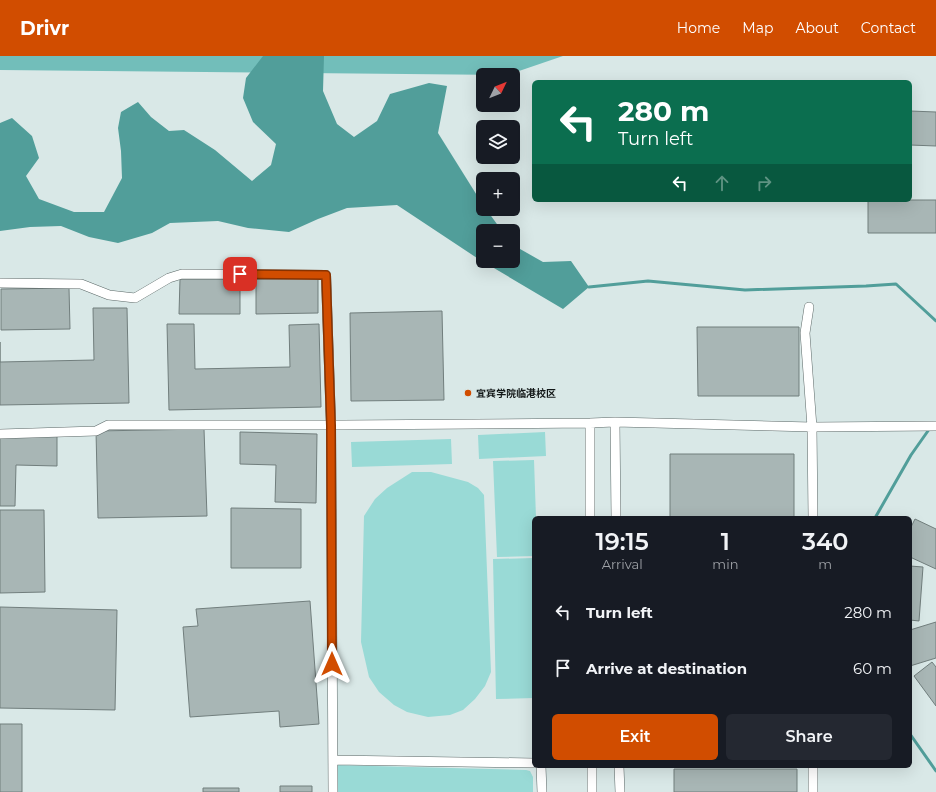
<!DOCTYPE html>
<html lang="en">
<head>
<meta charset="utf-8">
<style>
  :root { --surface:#171b24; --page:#242831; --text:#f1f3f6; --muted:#9ea1a6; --accent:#d14d00 }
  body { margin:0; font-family:Montserrat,"Noto Sans SC",sans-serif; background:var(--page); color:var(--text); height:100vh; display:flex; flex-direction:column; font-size:15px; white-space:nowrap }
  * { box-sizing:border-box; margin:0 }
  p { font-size:13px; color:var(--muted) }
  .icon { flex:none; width:22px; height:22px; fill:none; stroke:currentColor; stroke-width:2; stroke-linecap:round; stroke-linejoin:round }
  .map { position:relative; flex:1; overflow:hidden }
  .drawer { position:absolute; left:532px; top:460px; width:380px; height:252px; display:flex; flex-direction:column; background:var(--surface); border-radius:6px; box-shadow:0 4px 16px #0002 }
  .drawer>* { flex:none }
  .banner { position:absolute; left:532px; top:24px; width:380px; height:122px; border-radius:6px; box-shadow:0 4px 16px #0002; background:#0b6e4f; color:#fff; overflow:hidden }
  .needle { width:26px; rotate:47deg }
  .tools { position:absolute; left:476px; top:12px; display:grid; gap:8px }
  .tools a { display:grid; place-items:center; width:44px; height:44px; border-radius:6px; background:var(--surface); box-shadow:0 4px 16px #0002; font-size:20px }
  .pin { position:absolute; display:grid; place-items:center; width:34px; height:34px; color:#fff; margin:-17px; border-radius:8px; box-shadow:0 2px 6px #0006 }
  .me { position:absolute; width:44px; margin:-22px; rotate:0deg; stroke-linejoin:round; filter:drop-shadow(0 0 3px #0008) }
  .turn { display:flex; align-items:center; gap:14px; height:84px; padding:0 20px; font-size:18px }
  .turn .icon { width:52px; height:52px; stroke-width:2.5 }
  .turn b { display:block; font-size:28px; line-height:34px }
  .lanes { display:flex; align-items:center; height:38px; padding:0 20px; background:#0003; justify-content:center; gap:20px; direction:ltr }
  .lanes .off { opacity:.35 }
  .eta { display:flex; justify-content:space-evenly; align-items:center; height:68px; text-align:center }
  .eta b { font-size:24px; font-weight:600; line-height:28px }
  .primary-button { display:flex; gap:8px; margin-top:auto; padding:8px 20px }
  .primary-button a { flex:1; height:46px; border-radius:6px; background:var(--accent); color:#fff; font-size:16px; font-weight:600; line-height:46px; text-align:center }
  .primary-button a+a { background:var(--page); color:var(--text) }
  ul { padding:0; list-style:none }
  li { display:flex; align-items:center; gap:12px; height:56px; padding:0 20px }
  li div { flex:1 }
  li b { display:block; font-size:15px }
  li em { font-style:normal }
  header { display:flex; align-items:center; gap:24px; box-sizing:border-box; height:56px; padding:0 20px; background:var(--accent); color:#fff }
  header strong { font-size:19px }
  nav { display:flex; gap:22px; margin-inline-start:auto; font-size:14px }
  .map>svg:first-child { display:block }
  .green { fill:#99dad6 }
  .forest { fill:#72beba }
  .water { fill:#519e9a }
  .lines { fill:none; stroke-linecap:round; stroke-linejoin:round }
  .stream { stroke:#519e9a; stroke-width:3 }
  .building { fill:#a8b6b5; stroke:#717e7d }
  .street-casing { stroke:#5b6867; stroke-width:10 }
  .street { stroke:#fff; stroke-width:9 }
  .route-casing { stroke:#883200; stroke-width:10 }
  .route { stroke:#d14d00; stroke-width:7 }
  .poi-dot { fill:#d14d00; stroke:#d9e8e7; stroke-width:1.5 }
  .labels { text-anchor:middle; stroke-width:4; stroke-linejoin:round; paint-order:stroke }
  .poi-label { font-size:10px; font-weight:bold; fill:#121717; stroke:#d9e8e7; text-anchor:start }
</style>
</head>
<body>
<header>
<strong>Drivr</strong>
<nav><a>Home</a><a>Map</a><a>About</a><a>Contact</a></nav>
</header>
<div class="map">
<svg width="936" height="736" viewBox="0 0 936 736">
  <rect width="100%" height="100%" fill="#d9e8e7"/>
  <path class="green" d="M545 376 546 400 479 403 478 379Z
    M451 383 452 408 352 411 351 386Z
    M534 404 536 462H534V500L497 501 493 405Z
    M412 416H431L468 426 478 432 484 439 491 616 485 630 475 643 463 654 450 659 428 661 407 656 394 649 379 636 369 621 361 586 364 460 375 443 387 432Z
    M534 502V642L496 643 493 503Z
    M333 709 526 714 530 715 533 721V736H333Z"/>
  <path class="forest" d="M0 0H563L507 19 0 14Z"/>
  <path class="water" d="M263 0H324L323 35 337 68 354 81 377 65 390 38 429 27 447 30 438 77 483 149V153H486L502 175H483V205H513V189L543 206 571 205 589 231 563 253 477 202 397 149 347 152 318 163 289 176 248 172 218 165 170 167 152 177 118 187 89 181 61 170 30 171 0 175V67L12 62 32 80 39 102 26 120 39 143 74 156H104L122 122 121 95 118 72 121 56 138 46 151 61 169 75 184 74 215 94 252 125 271 109 276 88 253 66 243 42 246 22Z"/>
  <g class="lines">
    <path class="stream" d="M589 231 648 225 745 234 866 230 896 228 936 265
      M875 462 911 399 930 372
      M910 678 936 715"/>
  </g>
  <path class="building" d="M910 55 936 56V90L910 89Z
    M868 144H936V177H868Z
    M256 221H318V257L256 258Z
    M180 223H240V258H179Z
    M69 232 70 273 1 274V233Z
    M93 252H127L129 347 0 349V286V306L94 304Z
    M442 255 444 344 351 345 350 257Z
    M167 268H194L195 313 290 311 289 269 319 268 321 351 169 354Z
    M697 271H799V340H698Z
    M204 373 207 460 98 462 96 375Z
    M240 376 317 378 316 447 275 446 276 409 240 408Z
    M0 378 57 380V410L16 409 15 450H0Z
    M670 398H794V462H670Z
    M231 452 301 453V512H231Z
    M0 454H44L45 536 0 537Z
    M915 463 936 473V513L910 501V473Z
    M910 510 923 511 919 565 910 564Z
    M310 545 319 668 280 671 279 655 190 661 183 571 198 570 196 553Z
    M0 551 117 554 115 654 0 652Z
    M936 566V602L910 610V574Z
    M932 606 936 611V650L914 620Z
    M0 668H22V736H0Z
    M674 713H797V736H674Z
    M280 730H312V736H280Z
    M203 732H239V736H203Z"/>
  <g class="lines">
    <g class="street-casing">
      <path id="street" d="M0 227 81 228 109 239 135 242 169 222 182 218 326 219 331 369 333 736
        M809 251 805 277 812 371 813 462
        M615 366 812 371 936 370
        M590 367V462
        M0 378 96 375 108 369H343L590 367 615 366 616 462
        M333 704 534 707
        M541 710 542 736
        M592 710V736
        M619 710 620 736
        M813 710V736"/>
    </g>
    <use href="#street" class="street"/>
  </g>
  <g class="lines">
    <g class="route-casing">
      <path id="route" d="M240 218 326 219 331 370 332 608"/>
    </g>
    <use href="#route" class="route"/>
  </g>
  <circle class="poi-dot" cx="468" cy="337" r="4"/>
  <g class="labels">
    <g class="poi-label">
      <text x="476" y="341">宜宾学院临港校区</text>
    </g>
  </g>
</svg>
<div class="tools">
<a><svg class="needle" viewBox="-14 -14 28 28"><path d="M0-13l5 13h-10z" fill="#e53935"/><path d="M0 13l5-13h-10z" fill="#9ea1a6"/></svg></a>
<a><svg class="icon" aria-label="layers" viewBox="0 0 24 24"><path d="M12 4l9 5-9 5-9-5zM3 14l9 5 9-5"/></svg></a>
<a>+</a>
<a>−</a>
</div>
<div class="pin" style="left:240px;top:218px;background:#d93025"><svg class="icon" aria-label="arrive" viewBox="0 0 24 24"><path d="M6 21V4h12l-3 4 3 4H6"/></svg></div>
<svg class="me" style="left:332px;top:608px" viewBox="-20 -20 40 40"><path d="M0-17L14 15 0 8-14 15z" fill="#d14d00" stroke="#fff" stroke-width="4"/></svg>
<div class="banner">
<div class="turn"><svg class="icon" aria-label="left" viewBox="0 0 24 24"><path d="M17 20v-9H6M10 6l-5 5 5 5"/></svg><div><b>280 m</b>Turn left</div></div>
<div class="lanes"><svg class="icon" aria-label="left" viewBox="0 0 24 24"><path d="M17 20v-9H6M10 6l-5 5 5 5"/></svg><svg class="icon off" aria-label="ahead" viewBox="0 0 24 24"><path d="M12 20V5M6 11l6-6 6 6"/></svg><svg class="icon off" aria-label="right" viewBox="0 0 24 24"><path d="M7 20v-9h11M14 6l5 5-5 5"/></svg></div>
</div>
<section class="drawer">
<div class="eta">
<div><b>19:15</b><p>Arrival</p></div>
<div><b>1</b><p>min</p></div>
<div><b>340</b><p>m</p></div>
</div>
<ul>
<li><svg class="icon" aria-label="left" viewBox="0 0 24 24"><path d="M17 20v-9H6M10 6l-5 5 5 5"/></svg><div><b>Turn left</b></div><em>280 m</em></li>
<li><svg class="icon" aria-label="arrive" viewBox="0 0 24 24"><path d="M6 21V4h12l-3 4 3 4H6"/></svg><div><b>Arrive at destination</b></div><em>60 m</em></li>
</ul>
<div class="primary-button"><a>Exit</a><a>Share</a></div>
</section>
</div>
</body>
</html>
